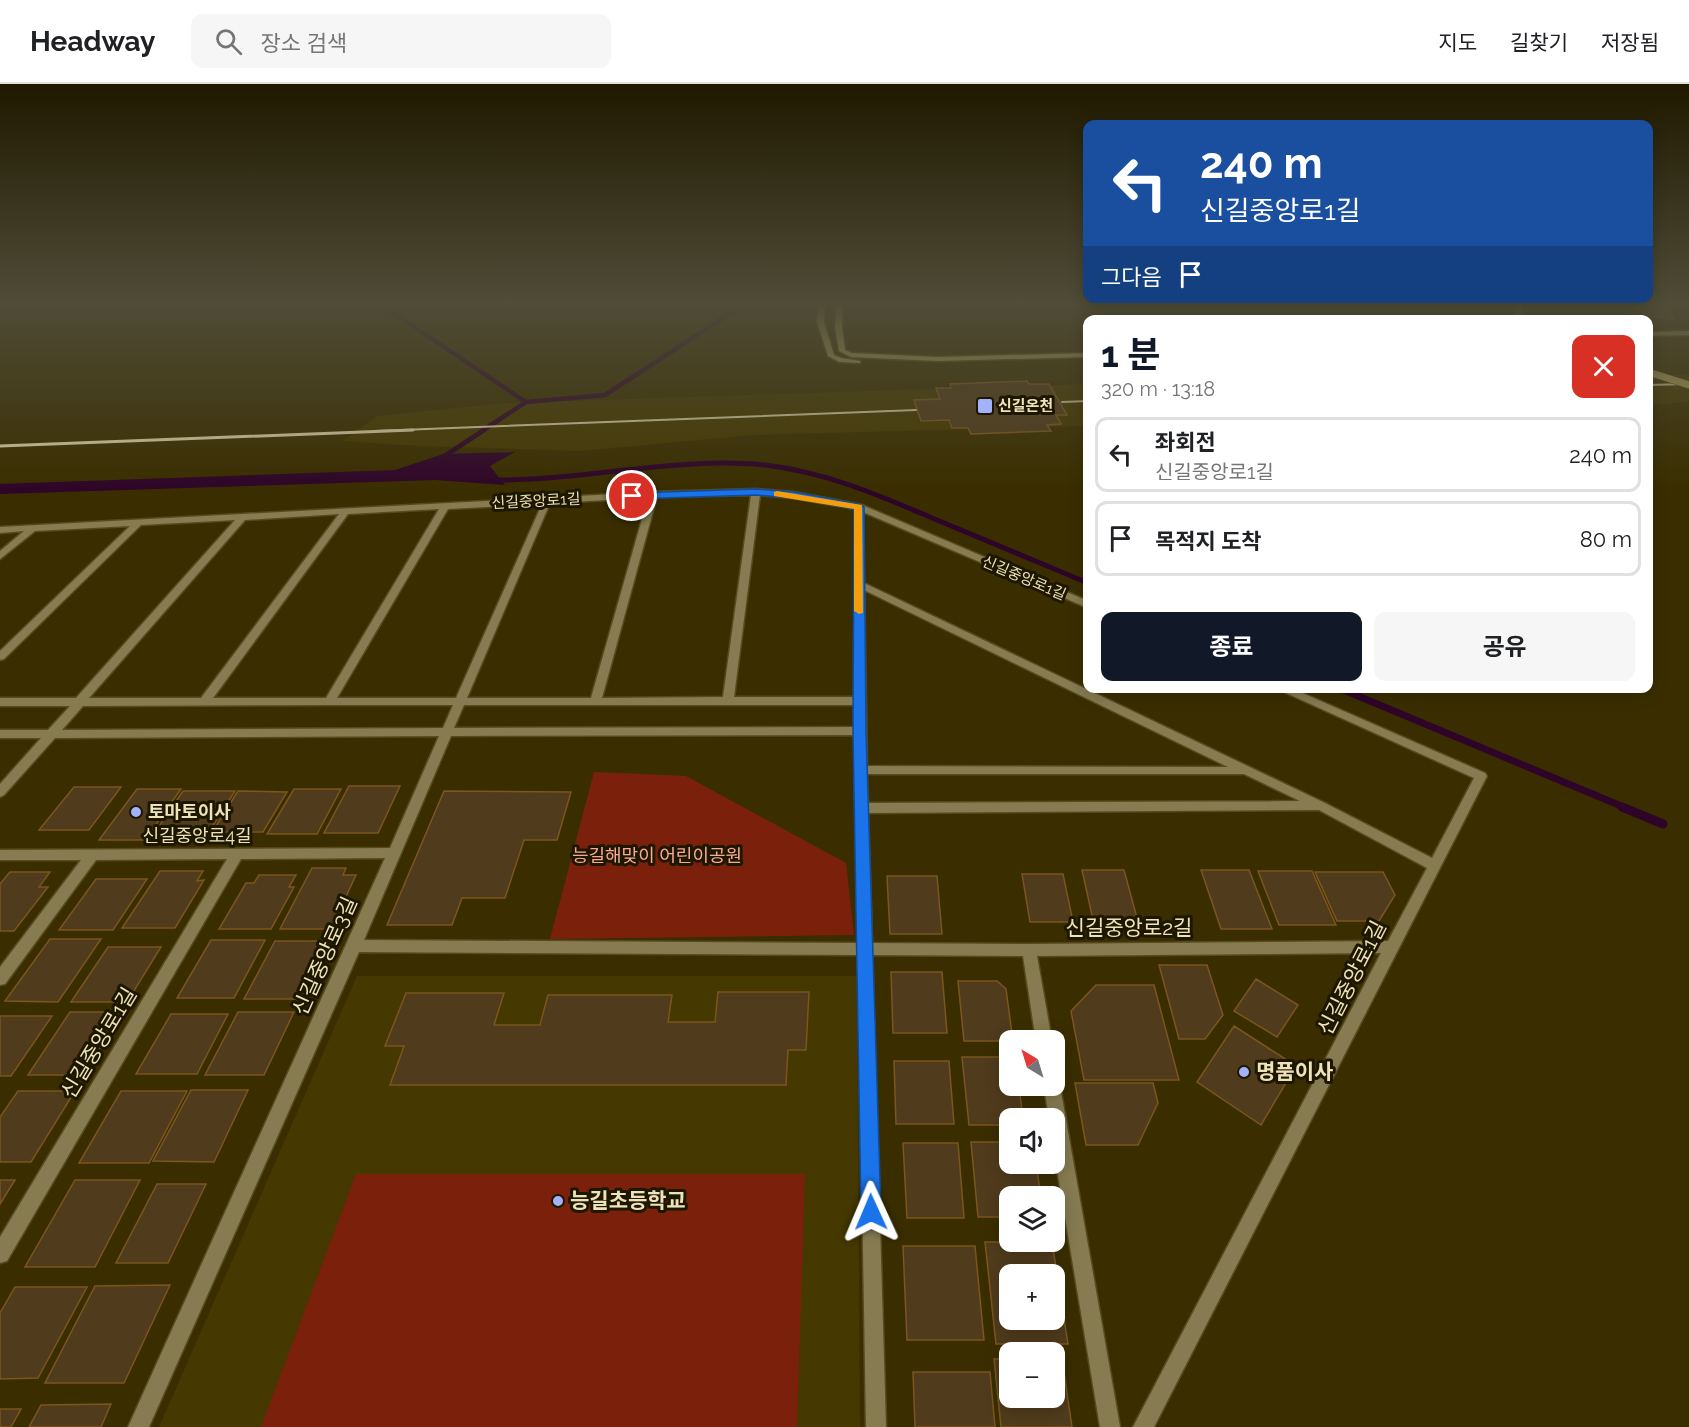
<!DOCTYPE html>
<html lang="ko">
<head>
<meta charset="utf-8">
<style>
  :root { --surface:#fff; --page:#f6f6f6; --text:#202124; --muted:#757577; --line:#e0e0e0; --accent:#111827 }
  body { margin:0; font-family:Raleway,"Noto Sans KR",sans-serif; background:var(--page); color:var(--text); height:100vh; display:flex; flex-direction:column; font-size:22px; white-space:nowrap }
  * { box-sizing:border-box; margin:0 }
  p { font-size:20px; color:var(--muted) }
  .icon { flex:none; width:33px; height:33px; fill:none; stroke:currentColor; stroke-width:2; stroke-linecap:round; stroke-linejoin:round }
  .map { position:relative; flex:1; overflow:hidden }
  .side { position:absolute; left:1083px; top:231px; width:570px; height:378px; display:flex; flex-direction:column; background:var(--surface); border-radius:12px; box-shadow:0 3px 15px #0003 }
  .side>* { flex:none }
  .banner { position:absolute; left:1083px; top:36px; width:570px; height:183px; border-radius:12px; box-shadow:0 3px 15px #0003; background:#1a4fa0; color:#fff; overflow:hidden }
  .needle { width:39px; rotate:322deg }
  .buttons { position:absolute; left:999px; top:946px; display:grid; gap:12px }
  .buttons a { display:grid; place-items:center; width:66px; height:66px; border-radius:12px; background:var(--surface); box-shadow:0 3px 15px #0003; font-size:30px }
  .pin { position:absolute; display:grid; place-items:center; width:51px; height:51px; color:#fff; margin:-26px; border:3px solid #fff; border-radius:50%; box-shadow:0 2px 6px #0007 }
  .me { position:absolute; width:66px; margin:-33px; rotate:359deg; stroke-linejoin:round; filter:drop-shadow(0 0 4px #0008) }
  .turn { display:flex; align-items:center; gap:21px; height:126px; padding:0 18px; font-size:27px }
  .turn .icon { width:78px; height:78px; stroke-width:2.5 }
  .turn b { display:block; font-size:42px; line-height:51px }
  .then { display:flex; align-items:center; height:57px; padding:0 18px; background:#0003; gap:12px; font-size:22px }
  .round { display:grid; place-items:center; flex:none; width:63px; height:63px; border-radius:12px; background:var(--page) }
  .head { display:flex; align-items:center; justify-content:space-between; height:102px; padding:0 18px }
  h1 { font-size:36px; font-weight:700; line-height:45px; color:var(--accent) }
  .cta { display:flex; gap:12px; margin-top:auto; padding:12px 18px }
  .cta a { flex:1; height:69px; border-radius:12px; background:var(--accent); color:#fff; font-size:24px; font-weight:700; line-height:69px; text-align:center }
  .cta a+a { background:var(--page); color:var(--text) }
  ul { padding:0; list-style:none }
  li { display:flex; align-items:center; gap:18px; height:75px; margin:0 12px 9px; padding:0 6px; border:3px solid var(--line); border-radius:12px }
  li div { flex:1 }
  li b { display:block; font-size:22px }
  li em { font-style:normal }
  header { display:flex; align-items:center; gap:36px; box-sizing:border-box; height:84px; padding:0 30px; background:var(--surface); border-bottom:2px solid var(--line) }
  header strong { font-size:28px }
  nav { display:flex; gap:33px; margin-inline-start:auto; font-size:21px }
  .search { width:420px; height:54px; background:var(--page); display:flex; align-items:center; gap:15px; box-sizing:border-box; padding:0 21px; border-radius:12px; color:var(--muted); font-size:22px }
  .map>svg:first-child { display:block }
  .built { fill:#453800 }
  .green { fill:#7b210b }
  .water { fill:#2e0528 }
  .lines { fill:none; stroke-linecap:round; stroke-linejoin:round }
  .stream-far3 { stroke:#2e0528; stroke-width:4.5 }
  .stream-far2 { stroke:#2e0528; stroke-width:5 }
  .stream-far1 { stroke:#2e0528; stroke-width:7 }
  .stream { stroke:#2e0528; stroke-width:9 }
  .building { fill:#503b1c; stroke:#7b561d; stroke-width:1.5; fill-rule:evenodd }
  .minor-casing { stroke:#574b1e; stroke-width:3 }
  .secondary-casing { stroke:#574b1e; stroke-width:3 }
  .minor { fill:#867b51; fill-rule:evenodd }
  .secondary { fill:#b8a560; fill-rule:evenodd }
  .rail-far1 { stroke:#d7cba2; stroke-width:2 }
  .rail { stroke:#d7cba2; stroke-width:3 }
  .secondary-bridge-casing { stroke:#574b1e; stroke-width:8; stroke-linecap:butt }
  .secondary-bridge { stroke:#b8a560; stroke-width:7 }
  .route { fill:#1a73e8; stroke:#114b97; stroke-width:1.5 }
  .slow { fill:#f59e0b }
  .poi-dot { fill:#a2b2fd; stroke:#1e1700; stroke-width:2 }
  .labels { text-anchor:middle; stroke-width:6; stroke-linejoin:round; paint-order:stroke }
  .far-poi-label { font-size:15px; font-weight:bold; fill:#ede2b9; stroke:#1e1700; text-anchor:start }
  .far-street-label { font-size:15px; fill:#ede2b9; stroke:#1e1700 }
  .poi-label { font-size:18px; font-weight:bold; fill:#ede2b9; stroke:#1e1700; text-anchor:start }
  .street-label { font-size:18px; fill:#ede2b9; stroke:#1e1700 }
  .park-label { font-size:18px; fill:#f9a995; stroke:#1e1700 }
  .near-street-label { font-size:21px; fill:#ede2b9; stroke:#1e1700 }
  .near-poi-label { font-size:21px; font-weight:bold; fill:#ede2b9; stroke:#1e1700; text-anchor:start }
</style>
</head>
<body>
<header>
<strong>Headway</strong>
<div class="search"><svg class="icon" aria-label="search" viewBox="0 0 24 24"><circle cx="10" cy="10" r="6"/><path d="M15 15l6 6"/></svg>장소 검색</div>
<nav><a>지도</a><a>길찾기</a><a>저장됨</a></nav>
</header>
<div class="map">
<svg width="1689" height="1343" viewBox="0 0 1689 1343">
  <rect width="100%" height="100%" fill="#3a2e00"/>
  <path class="built" d="M1648 291H1689V318L1649 321Z
    M1087 300V342L755 351 580 367 419 362 342 357 378 332 505 319Z
    M357 892H857L860 1343H159Z"/>
  <path class="green" d="M594 688 686 692 846 779 854 851 550 855Z
    M356 1090H805L797 1343H261Z"/>
  <path class="water" d="M515 368 490 382 505 401 435 396 0 410V400L395 386 443 370Z"/>
  <g class="lines">
    <path class="stream-far3" d="M377 218 526 318
      M482 347 526 318 605 311 726 232 757 218"/>
    <path class="stream-far2" d="M440 375 484 346
      M494 396C583 397 678 372 765 381 826 388 881 412 937 436 988 457 1038 478 1088 499"/>
    <path class="stream-far1" d="M1339 604 1626 724"/>
    <path class="stream" d="M1622 723 1663 740"/>
  </g>
  <path class="building" d="M1640 219 1667 223 1673 235 1646 232 1643 227 1637 226 1635 223H1642Z
    M1027 297 1029 300H1049L1067 331H1056L1061 340 1047 341 1051 347 971 350 968 344H952L949 336 921 337 914 316 940 315 936 304H951L950 300Z
    M349 702H400L378 749H324Z
    M74 703H121L89 746H39Z
    M137 705H181L145 756H99Z
    M294 705H341L317 750H267Z
    M183 707H235L207 751H153Z
    M238 707 287 708 263 748H212Z
    M444 707 571 708 557 756H524L505 814H462L452 841H387Z
    M312 784H346L343 791H356L331 845H280Z
    M1082 786H1124L1140 845H1095Z
    M1201 786H1249L1272 845H1221Z
    M160 787H203L197 797 204 796 175 844H122Z
    M1258 787H1312L1336 841H1279Z
    M10 788H50L39 803H48L14 847H0V800Z
    M1315 788H1383L1395 811 1379 837H1337Z
    M1022 790H1063L1073 838H1030Z
    M259 791H296L289 803H294L271 845H219L246 799H254Z
    M887 792H937L942 850H890Z
    M96 795H147L113 846H59Z
    M50 855H101L58 918 5 917Z
    M211 856H265L234 914H177Z
    M275 857H328L301 915H244Z
    M108 863H161L127 918H71Z
    M1159 881H1207L1223 931 1205 955H1179Z
    M891 888H942L947 949H893Z
    M1256 895 1298 921 1277 953 1234 927Z
    M958 897H997L1006 905 1013 957H964Z
    M1096 901H1154L1179 996H1084L1071 927Z
    M718 908H809L806 966H788L786 1001H390L404 962H385L406 909H504L494 941H540L548 911H672L668 938H715Z
    M70 928H123L83 991H28Z
    M238 928H294L264 991H205Z
    M171 930H228L197 990H136Z
    M0 932H52L11 992H0Z
    M1234 942 1296 982 1261 1041 1197 998Z
    M962 973H1010V1002H1019L1023 1035H1010V1041H969Z
    M894 977H949L954 1040H896Z
    M1075 999H1153L1158 1019 1138 1061H1086Z
    M191 1006H248L214 1078 153 1077Z
    M18 1007H75L31 1078H0V1033Z
    M121 1007H187L149 1079H79Z
    M971 1058H1010V1080H1036L1041 1113H1010V1133H978Z
    M903 1059H958L964 1134H907Z
    M0 1096H15L0 1120Z
    M75 1096H140L95 1183H25Z
    M157 1100H206L168 1179H116Z
    M985 1158H1052L1068 1260H996ZM1010 1191H1054V1236H1010Z
    M903 1162H975L984 1256H907Z
    M170 1201 124 1299H45L95 1202Z
    M15 1203H87L38 1294 0 1295V1229Z
    M994 1275H1010V1314H1054V1275H1062L1072 1343H1001Z
    M913 1288H990L995 1343H915Z
    M111 1320 101 1343H29L41 1321Z
    M0 1325H21L11 1343H0Z"/>
  <g class="lines">
    <g class="minor-casing">
      <path id="minor" d="M1517 218H1523L1520 236H1514Z
        M756 405 793 408 862 421 1088 517V524L863 428 864 499 1325 719 1432 774 1474 694 1275 604H1291L1485 689 1487 692 1154 1343H1133L1381 869 1037 872 1052 957H1036L1023 872 872 871 886 1343H866L858 871 359 868 149 1343H128L385 774 241 775 7 1177 0 1179V1153L227 775 96 776 5 900 0 901V883L81 776H0V766L390 764 439 652 55 654 4 711 0 713V700L41 654H0V646H48L70 622H0V614H76L235 436 141 441 4 575 0 576V567L130 442 35 447 0 475V467L24 447 0 449V443L653 408ZM751 411 723 613 602 614 657 413ZM760 411 793 414 855 425 854 613H734ZM648 414 591 614H467L550 419ZM542 420 456 614H337L448 425ZM439 425 326 614H213L348 430ZM339 430 201 614H89L245 436ZM864 506 1228 683 867 682ZM328 621H453L443 644 62 646 83 622ZM464 621H854V643L454 644ZM854 651 858 859 364 856 451 652ZM867 690H1244L1300 717 868 719ZM1319 726 1427 784 1388 857 1029 860 872 859 868 729Z
        M1054 995 1058 997 1060 1002 1120 1343H1100L1054 1067V1035H1049L1044 1002H1054Z"/>
    </g>
    <g class="secondary-casing">
      <path id="secondary" d="M819 218H825L824 238 834 271 841 274 860 277V279L839 278 828 272 817 238Z
        M837 218H843L842 243 845 266 852 269 937 273 1088 269V273L937 277 851 273 839 267 835 243Z
        M1689 247V251L1648 252V248Z"/>
    </g>
    <use href="#minor" class="minor"/>
    <use href="#secondary" class="secondary"/>
    <path class="rail-far1" d="M1648 301 1689 300
      M1062 318 1088 317
      M375 347 916 326"/>
    <path class="rail" d="M0 362 413 346"/>
    <g class="secondary-bridge-casing">
      <path id="secondary-bridge" d="M1648 288 1689 301"/>
    </g>
    <use href="#secondary-bridge" class="secondary-bridge"/>
  </g>
  <linearGradient id="sky" x2="0" y2="1"><stop stop-color="#201900"/><stop offset="0.54" stop-color="#4f4c37"/><stop offset="1" stop-color="#4f4c37" stop-opacity="0"/></linearGradient>
  <rect width="1689" height="406" fill="url(#sky)"/>
  <path class="route" d="M756 405 794 408 859 420 864 423 866 647 881 1128 878 1135 871 1138 864 1135 861 1128 853 647 854 425 794 414 756 411 632 415 627 412 632 409Z"/>
  <path class="slow" d="M777 407 862 421 863 529 859 530 854 527V425L774 412V408Z"/>
  <g class="poi-dot">
    <rect x="977" y="314" width="16" height="16" rx="3"/>
    <circle cx="136" cy="728" r="6"/>
    <circle cx="1244" cy="988" r="6"/>
    <circle cx="558" cy="1117" r="6"/>
  </g>
  <g class="labels">
    <g class="far-poi-label">
      <text x="998" y="327">신길온천</text>
    </g>
    <g class="far-street-label">
      <text transform="translate(536 417) rotate(-3)" y="5">신길중앙로1길</text>
      <text transform="translate(1024 494) rotate(23)" y="5">신길중앙로1길</text>
    </g>
    <g class="poi-label">
      <text x="148" y="734">토마토이사</text>
    </g>
    <g class="street-label">
      <text x="197" y="758">신길중앙로4길</text>
    </g>
    <g class="park-label">
      <text x="657" y="778">능길해맞이 어린이공원</text>
    </g>
    <g class="near-street-label">
      <text x="1129" y="851">신길중앙로2길</text>
      <text transform="translate(325 872) rotate(-66)" y="7">신길중앙로3길</text>
      <text transform="translate(1352 894) rotate(-63)" y="7">신길중앙로1길</text>
      <text transform="translate(99 959) rotate(-59)" y="7">신길중앙로1길</text>
    </g>
    <g class="near-poi-label">
      <text x="1256" y="995">명품이사</text>
      <text x="570" y="1124">능길초등학교</text>
    </g>
  </g>
</svg>
<div class="buttons">
<a><svg class="needle" viewBox="-14 -14 28 28"><path d="M0-13l5 13h-10z" fill="#e53935"/><path d="M0 13l5-13h-10z" fill="#757577"/></svg></a>
<a><svg class="icon" aria-label="sound" viewBox="0 0 24 24"><path d="M4 9h4l5-4v14l-5-4H4zM17 9q2 3 0 6"/></svg></a>
<a><svg class="icon" aria-label="layers" viewBox="0 0 24 24"><path d="M12 4l9 5-9 5-9-5zM3 14l9 5 9-5"/></svg></a>
<a>+</a>
<a>−</a>
</div>
<div class="pin" style="left:632px;top:412px;background:#d93025"><svg class="icon" aria-label="arrive" viewBox="0 0 24 24"><path d="M6 21V4h12l-3 4 3 4H6"/></svg></div>
<svg class="me" style="left:871px;top:1128px" viewBox="-20 -20 40 40"><path d="M0-17L14 15 0 8-14 15z" fill="#1a73e8" stroke="#fff" stroke-width="4"/></svg>
<div class="banner">
<div class="turn"><svg class="icon" aria-label="left" viewBox="0 0 24 24"><path d="M17 20v-9H6M10 6l-5 5 5 5"/></svg><div><b>240 m</b>신길중앙로1길</div></div>
<div class="then">그다음<svg class="icon" aria-label="arrive" viewBox="0 0 24 24"><path d="M6 21V4h12l-3 4 3 4H6"/></svg></div>
</div>
<section class="side">
<div class="head"><div><h1>1 분</h1><p>320 m · 13:18</p></div><a class="round" style="background:#d93025;color:#fff"><svg class="icon" aria-label="close" viewBox="0 0 24 24"><path d="M6 6l12 12M18 6L6 18"/></svg></a></div>
<ul>
<li><svg class="icon" aria-label="left" viewBox="0 0 24 24"><path d="M17 20v-9H6M10 6l-5 5 5 5"/></svg><div><b>좌회전</b><p>신길중앙로1길</p></div><em>240 m</em></li>
<li><svg class="icon" aria-label="arrive" viewBox="0 0 24 24"><path d="M6 21V4h12l-3 4 3 4H6"/></svg><div><b>목적지 도착</b></div><em>80 m</em></li>
</ul>
<div class="cta"><a>종료</a><a>공유</a></div>
</section>
</div>
</body>
</html>
